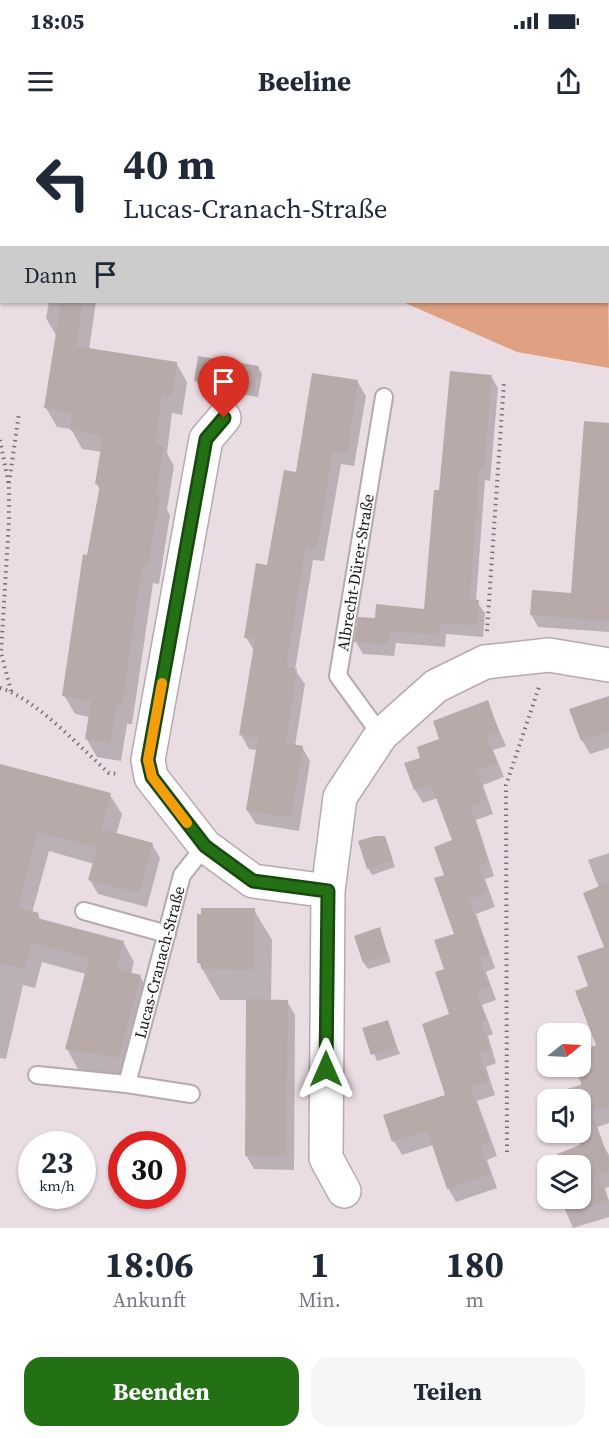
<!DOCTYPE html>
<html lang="de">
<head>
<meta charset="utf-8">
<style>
  :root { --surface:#fff; --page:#f6f6f7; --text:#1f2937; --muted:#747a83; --accent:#237015 }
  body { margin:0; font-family:"Source Serif 4",serif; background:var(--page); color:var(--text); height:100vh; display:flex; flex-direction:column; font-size:22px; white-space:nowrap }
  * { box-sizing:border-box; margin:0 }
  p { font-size:20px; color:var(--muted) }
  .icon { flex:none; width:33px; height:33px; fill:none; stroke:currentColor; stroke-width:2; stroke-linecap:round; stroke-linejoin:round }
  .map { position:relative; height:1108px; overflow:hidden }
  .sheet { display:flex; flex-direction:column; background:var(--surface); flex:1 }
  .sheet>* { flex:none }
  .hud { position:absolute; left:0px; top:0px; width:609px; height:183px; box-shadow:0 2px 4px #0004; background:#fff; color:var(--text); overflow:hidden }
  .needle { width:39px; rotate:72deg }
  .fabs { position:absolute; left:537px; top:903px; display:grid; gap:12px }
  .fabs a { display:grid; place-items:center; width:54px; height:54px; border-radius:12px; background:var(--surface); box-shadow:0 2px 4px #0004; font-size:30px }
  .speed { position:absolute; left:18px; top:1011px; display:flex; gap:12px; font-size:30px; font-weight:700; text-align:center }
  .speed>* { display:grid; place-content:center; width:78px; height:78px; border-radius:50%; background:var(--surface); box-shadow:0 2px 4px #0004; line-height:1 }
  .speed small { font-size:15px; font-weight:400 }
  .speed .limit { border:9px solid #d22; background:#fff; color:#111 }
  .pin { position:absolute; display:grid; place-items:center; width:51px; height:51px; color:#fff; margin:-62px -26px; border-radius:50% 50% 50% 0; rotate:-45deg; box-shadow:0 0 6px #0007 }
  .pin .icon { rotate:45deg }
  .me { position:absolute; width:66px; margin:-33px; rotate:0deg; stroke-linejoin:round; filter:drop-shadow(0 0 4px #0008) }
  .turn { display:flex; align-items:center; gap:21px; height:126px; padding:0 24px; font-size:27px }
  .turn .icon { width:78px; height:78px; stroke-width:2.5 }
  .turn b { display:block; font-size:42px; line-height:51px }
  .then { display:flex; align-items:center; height:57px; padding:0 24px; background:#0003; gap:12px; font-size:22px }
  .eta { display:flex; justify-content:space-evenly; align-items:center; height:102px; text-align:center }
  .eta b { font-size:36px; font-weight:700; line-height:42px }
  .cta { display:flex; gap:12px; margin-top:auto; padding:12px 24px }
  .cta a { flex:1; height:69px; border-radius:18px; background:var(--accent); color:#fff; font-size:24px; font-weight:700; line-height:69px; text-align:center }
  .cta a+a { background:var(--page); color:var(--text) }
  .status { display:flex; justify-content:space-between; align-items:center; height:42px; padding:0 30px; background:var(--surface); direction:ltr }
  .status svg { height:16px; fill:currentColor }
  header { display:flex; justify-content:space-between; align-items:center; height:78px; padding:0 24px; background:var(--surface); font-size:27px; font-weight:700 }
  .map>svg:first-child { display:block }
  .forest { fill:#dfa181 }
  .shadow { fill:#0003 }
  .building { fill:#b9aaaa }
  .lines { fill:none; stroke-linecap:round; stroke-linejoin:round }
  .service-casing { stroke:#b6a9af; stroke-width:20 }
  .minor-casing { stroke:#b6a9af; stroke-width:36 }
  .path { stroke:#7a7175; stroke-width:4; stroke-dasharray:1.5 4.5; stroke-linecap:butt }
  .service { stroke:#fff; stroke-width:16 }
  .minor { stroke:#fff; stroke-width:33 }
  .route-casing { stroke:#17490e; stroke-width:15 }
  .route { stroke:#237015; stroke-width:10 }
  .slow { stroke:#f59e0b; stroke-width:10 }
  .labels { text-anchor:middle; stroke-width:5; stroke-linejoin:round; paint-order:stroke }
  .street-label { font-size:16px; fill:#1b1618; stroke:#fff }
</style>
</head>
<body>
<div class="status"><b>18:05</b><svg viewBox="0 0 49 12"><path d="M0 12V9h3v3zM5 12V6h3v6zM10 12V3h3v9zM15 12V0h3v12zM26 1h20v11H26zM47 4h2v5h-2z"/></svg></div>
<header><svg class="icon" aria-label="menu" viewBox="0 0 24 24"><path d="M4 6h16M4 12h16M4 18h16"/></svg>Beeline<svg class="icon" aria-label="share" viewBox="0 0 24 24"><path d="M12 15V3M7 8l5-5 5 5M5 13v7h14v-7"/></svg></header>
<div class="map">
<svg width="609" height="1108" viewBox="0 0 609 1108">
  <rect width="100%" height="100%" fill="#eadce3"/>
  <path class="forest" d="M608 140 609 248 517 232 403 182H608Z"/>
  <path class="shadow" d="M114 0H157L114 2Z
    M341 0H358L349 2Z
    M608 29 609 31V99H608Z
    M49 182H96L89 230 176 243 187 262 182 295 172 293 167 333 174 346 167 390 170 395 159 464 153 463 132 604H127L121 641 97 637 86 618 90 597 75 594 64 575 100 370 97 364 102 332 82 329 71 309 57 307 46 288 57 217 46 198Z
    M258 247 262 254 258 277 200 268 196 261Z
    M491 256 498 268 490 361 485 360 476 481 485 493 483 517 446 514 445 527 396 523 394 536 363 534 356 522 360 499H376L425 490 440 372Z
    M357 261 366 276 354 346 341 344 324 441 313 440 295 550 305 564 295 626 302 627 310 641 299 711 256 704 247 690 257 630 249 629 241 615 254 531 246 517 298 353Z
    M609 305V512L538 507 531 494 572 475Z
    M609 577V628L590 634 582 620Z
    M487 582 506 626 493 630 504 657 483 665 493 694 476 700 494 756 485 759 495 787 476 794 495 848 486 852 496 880 482 885 493 914 488 916 496 943 486 947 495 975 477 981 497 1036 487 1040 497 1068 456 1082 448 1068 433 1025 402 1035 394 1021 447 976 451 895 446 850 456 815 446 756 454 721 438 678 423 683 415 670 422 639Z
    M0 645 110 675 122 694 116 715 152 724 160 738 147 787 98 774 90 760 94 744 49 731 32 793 38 794 41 801 123 822 134 842 131 854 140 856 151 876 130 957 78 949 67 929 86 854 42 842 35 868 23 865 6 939 0 938Z
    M384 717 395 747 372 755 368 748Z
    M609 733V813L599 768 588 740Z
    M254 790 272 820 271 881H287L295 895 294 1050 254 1049 246 1035 247 880H220L199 843Z
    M379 809 391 842 368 849 364 843Z
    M387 902 400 934 377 941 364 909Z
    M609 922V1003L586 1011 580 1001V980H571L567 969 583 964 580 946Z
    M600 1020 609 1035V1067L605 1068 609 1081V1097L573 1108 560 1078H580Z"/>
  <path class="building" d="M61 182H83L76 226 177 242 172 276 162 275 155 324 164 326 156 374 160 375 148 446 142 445 122 586 117 585 110 623 85 619 91 581 62 576 83 434 87 435 100 365 95 364 103 316 70 310 72 293 44 288Z
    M198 236 259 246 254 271 194 261Z
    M450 251 492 255 484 349H479L470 479 479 480 477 505 440 503 439 515 390 511 388 524 354 522 358 497 375 498 376 484 424 489 434 370H439Z
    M312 253 358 260 347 333 333 330 317 428 306 426 286 547 297 549 286 623 303 626 291 698 246 690 258 618 239 615 255 519 244 518 256 443 267 445 284 350 296 352Z
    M584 301 609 303V501L530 495 532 470 571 473Z
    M609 576V611L581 621 569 589Z
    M488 580 499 612 487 616 497 643 476 651 486 680 470 686 488 742 478 745 488 773 469 780 489 834 479 838 489 866 476 871 486 900 481 902 490 929 479 933 489 961 471 967 490 1022 480 1026 490 1054 447 1069 427 1010 392 1022 383 995 445 975 422 904 449 894 435 852 444 849 434 820 454 814 434 758 444 755 434 727 452 720 431 664 414 670 404 643 420 638 417 627 439 619 433 601Z
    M0 644 111 673 97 728 38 712 18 787 39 793 37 798 124 821 116 849 141 855 119 938 65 929 89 838 31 823 24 849 0 843Z
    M102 709 153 723 139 773 88 760Z
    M375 716H385L393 740 367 749 358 721Z
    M609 762V986L592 992 609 1040V1050L598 1054 607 1081 577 1092 573 1078H580V1046H561L557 1034 580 1025 581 963 574 946H580V931L596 925 575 871 588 866 577 836 604 827 583 773Z
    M201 788H255L254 850 201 849V843H197V794H201Z
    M380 807 388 835 363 843 354 816Z
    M246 879 288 880 286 1036H245Z
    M388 900 397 927 371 935 362 908Z"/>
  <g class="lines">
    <g class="service-casing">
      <g id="service">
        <path id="s1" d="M381 615 338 556 384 277"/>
        <path d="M84 791 167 814"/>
        <path d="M37 955 127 964 191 974"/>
        <path id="s2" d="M127 964 182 755 205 726"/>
      </g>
    </g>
    <g class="minor-casing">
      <path id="minor" d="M16 0V2
        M608 106H609
        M224 298 206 319 148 640 151 657 205 726 253 761 328 771
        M344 1071 326 1038 328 771 340 677 381 615 436 566 485 542 549 535 609 545"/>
    </g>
    <path class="path" d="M0 320 9 366V400L1 533 11 571
      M9 363 19 293
      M487 511 504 262
      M0 568C37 579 79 627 109 653L119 654
      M507 1032 506 665 539 567"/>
    <use href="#service" class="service"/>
    <use href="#minor" class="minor"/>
  </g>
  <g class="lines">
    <g class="route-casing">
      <path id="route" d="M224 298 206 319 148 640 152 657 205 726 253 761 328 771 326 949"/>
    </g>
    <use href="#route" class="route"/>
    <path class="slow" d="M162 563 148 640 152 657 187 703"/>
  </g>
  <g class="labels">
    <g class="street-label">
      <text dy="6" stroke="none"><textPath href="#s1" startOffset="178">Albrecht-Dürer-Straße</textPath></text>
      <text dy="6" stroke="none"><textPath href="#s2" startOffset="126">Lucas-Cranach-Straße</textPath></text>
    </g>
  </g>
</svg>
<div class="fabs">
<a><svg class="needle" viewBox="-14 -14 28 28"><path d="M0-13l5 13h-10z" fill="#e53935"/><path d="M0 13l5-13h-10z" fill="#747a83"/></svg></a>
<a><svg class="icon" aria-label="sound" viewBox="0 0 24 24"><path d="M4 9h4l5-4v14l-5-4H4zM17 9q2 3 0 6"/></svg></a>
<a><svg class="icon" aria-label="layers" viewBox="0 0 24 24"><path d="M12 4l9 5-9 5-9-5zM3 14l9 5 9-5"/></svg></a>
</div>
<div class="speed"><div>23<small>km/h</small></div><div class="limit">30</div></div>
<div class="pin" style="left:224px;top:298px;background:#d93025"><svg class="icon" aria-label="arrive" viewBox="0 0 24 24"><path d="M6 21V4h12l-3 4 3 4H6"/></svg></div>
<svg class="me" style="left:326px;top:949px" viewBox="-20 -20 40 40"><path d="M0-17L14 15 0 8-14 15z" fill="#237015" stroke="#fff" stroke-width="4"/></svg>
<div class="hud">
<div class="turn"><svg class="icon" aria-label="left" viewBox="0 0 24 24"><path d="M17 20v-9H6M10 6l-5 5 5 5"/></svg><div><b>40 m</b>Lucas-Cranach-Straße</div></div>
<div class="then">Dann<svg class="icon" aria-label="arrive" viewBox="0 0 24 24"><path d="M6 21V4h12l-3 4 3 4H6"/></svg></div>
</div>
</div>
<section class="sheet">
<div class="eta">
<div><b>18:06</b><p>Ankunft</p></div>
<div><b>1</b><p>Min.</p></div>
<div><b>180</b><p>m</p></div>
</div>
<div class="cta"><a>Beenden</a><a>Teilen</a></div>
</section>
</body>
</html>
